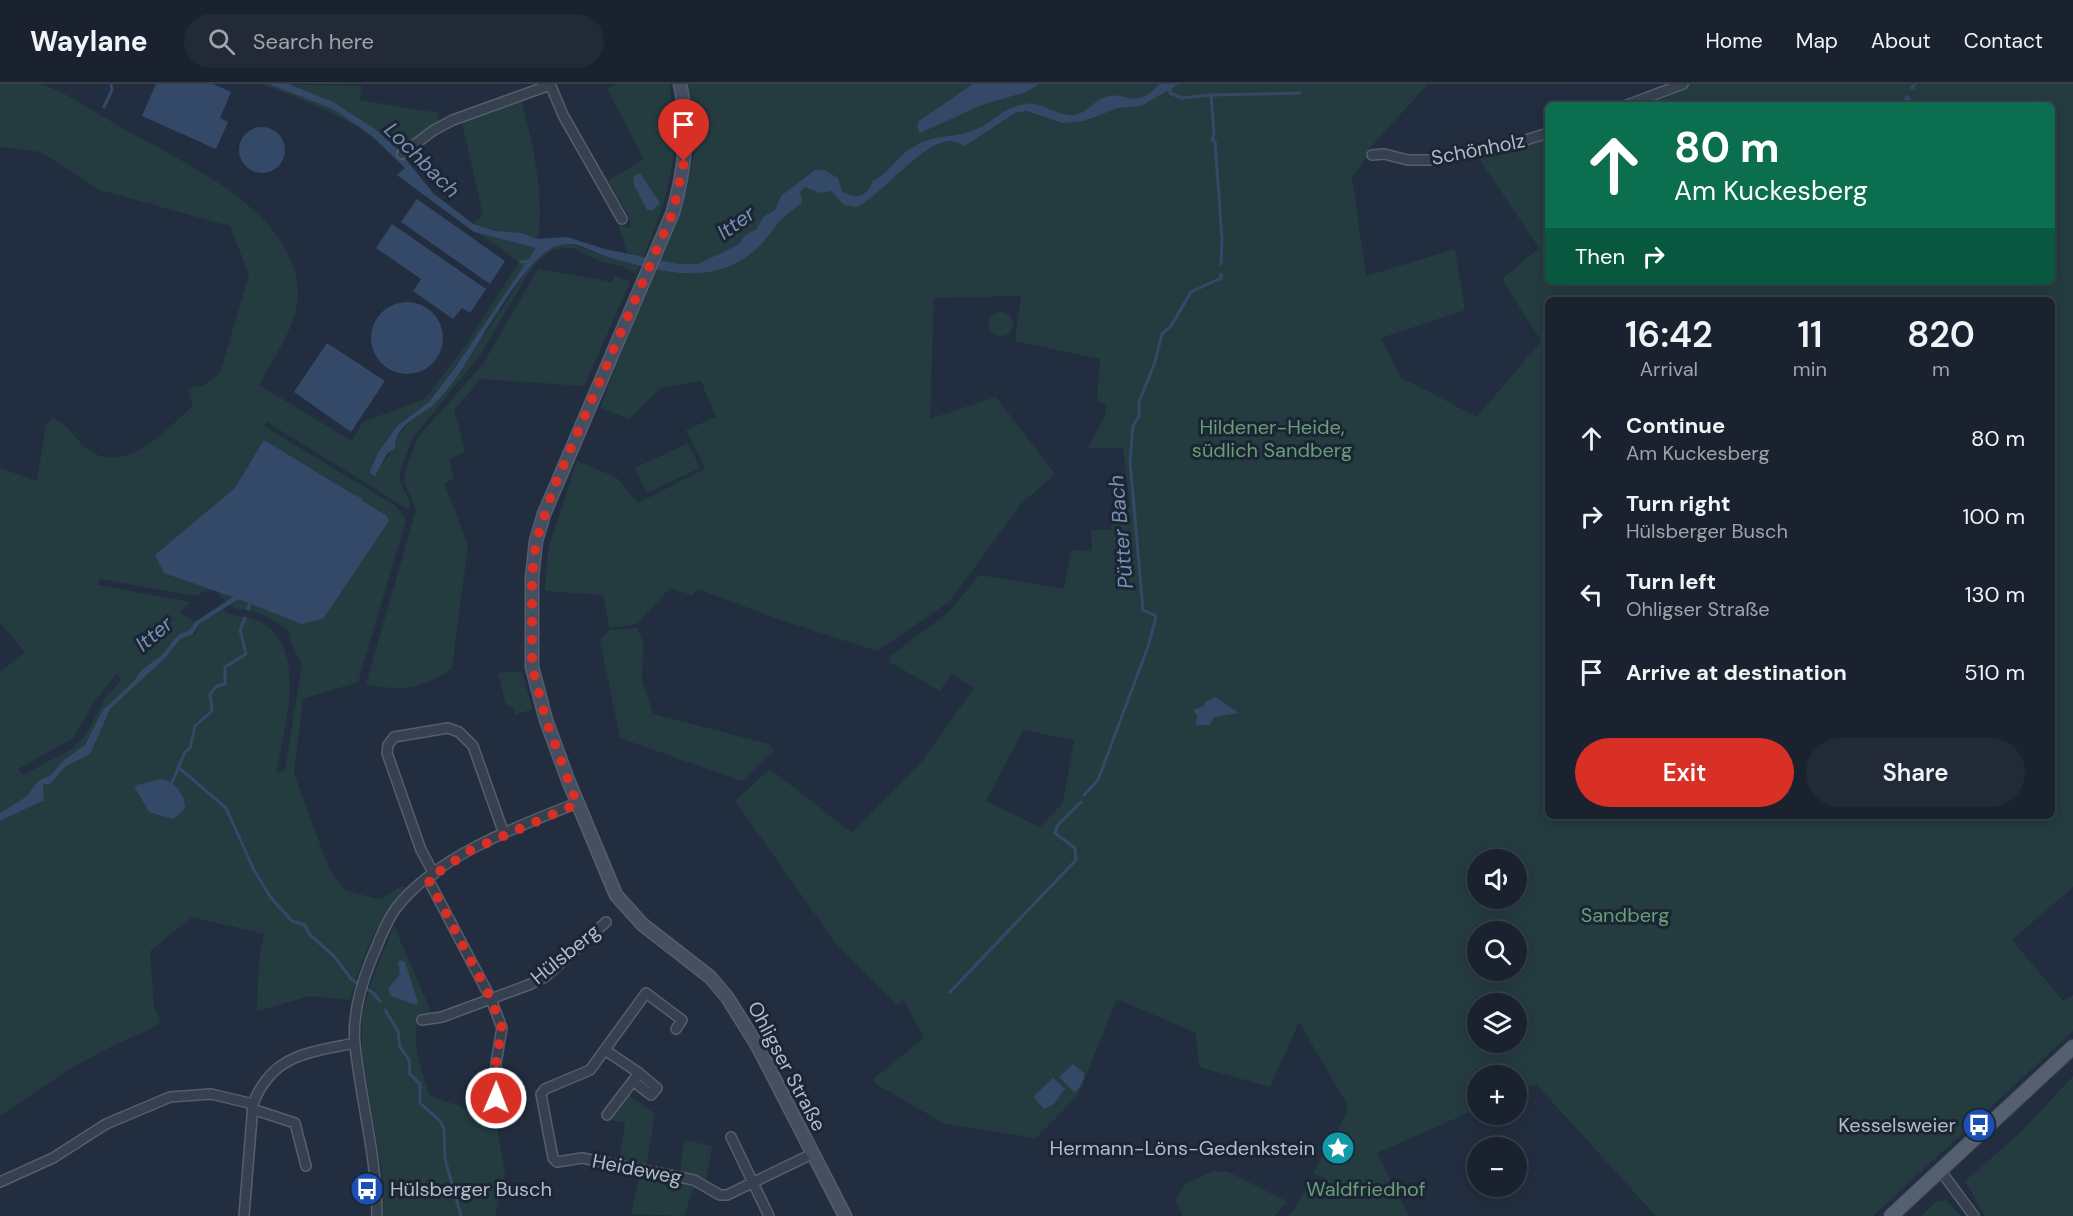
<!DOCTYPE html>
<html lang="en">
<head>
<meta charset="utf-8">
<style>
  :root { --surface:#1a222f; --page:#232a37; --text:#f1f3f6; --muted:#9fa4aa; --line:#383f4b; --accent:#d93025 }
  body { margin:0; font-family:"DM Sans",sans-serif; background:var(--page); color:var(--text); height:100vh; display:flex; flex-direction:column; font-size:22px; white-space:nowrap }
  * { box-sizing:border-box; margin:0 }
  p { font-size:20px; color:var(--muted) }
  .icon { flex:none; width:33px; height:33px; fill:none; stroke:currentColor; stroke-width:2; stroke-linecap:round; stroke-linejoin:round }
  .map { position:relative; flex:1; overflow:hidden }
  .panel { position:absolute; left:1545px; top:213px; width:510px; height:522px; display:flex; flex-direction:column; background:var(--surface); border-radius:9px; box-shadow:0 3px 15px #0003,0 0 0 2px var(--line) }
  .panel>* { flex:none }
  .top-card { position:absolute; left:1545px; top:18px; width:510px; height:183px; border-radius:9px; box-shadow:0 3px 15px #0003,0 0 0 2px var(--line); background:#0b6e4f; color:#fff; overflow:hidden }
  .controls { position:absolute; left:1467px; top:765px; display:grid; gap:12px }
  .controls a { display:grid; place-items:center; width:60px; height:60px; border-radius:50%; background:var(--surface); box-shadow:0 3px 15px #0003,0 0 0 2px var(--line); font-size:30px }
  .pin { position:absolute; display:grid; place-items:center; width:51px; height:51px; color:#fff; margin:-62px -26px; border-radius:50% 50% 50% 0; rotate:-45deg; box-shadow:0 0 6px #0007 }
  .pin .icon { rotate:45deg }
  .me { position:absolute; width:66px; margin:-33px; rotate:1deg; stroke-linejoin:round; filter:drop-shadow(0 0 4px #0008) }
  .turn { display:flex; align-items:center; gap:21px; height:126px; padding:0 30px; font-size:27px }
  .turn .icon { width:78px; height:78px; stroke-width:2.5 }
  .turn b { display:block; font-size:42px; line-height:51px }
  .then { display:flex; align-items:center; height:57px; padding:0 30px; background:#0003; gap:12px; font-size:22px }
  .eta { display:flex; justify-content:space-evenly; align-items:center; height:102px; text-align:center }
  .eta b { font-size:36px; font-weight:600; line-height:42px }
  .action { display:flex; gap:12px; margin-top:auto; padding:12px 30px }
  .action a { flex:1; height:69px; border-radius:36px; background:var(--accent); color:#fff; font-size:24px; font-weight:600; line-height:69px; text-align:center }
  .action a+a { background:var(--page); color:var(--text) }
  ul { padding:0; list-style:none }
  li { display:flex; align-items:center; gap:18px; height:78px; padding:0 30px }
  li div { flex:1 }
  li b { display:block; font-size:22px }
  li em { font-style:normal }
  header { display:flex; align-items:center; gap:36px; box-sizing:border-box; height:84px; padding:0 30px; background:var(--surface); border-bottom:2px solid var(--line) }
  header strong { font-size:28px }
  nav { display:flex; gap:33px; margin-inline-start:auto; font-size:21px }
  .search { width:420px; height:54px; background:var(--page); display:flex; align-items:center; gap:15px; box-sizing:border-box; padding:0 21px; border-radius:33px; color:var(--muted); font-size:22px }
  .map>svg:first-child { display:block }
  .green { fill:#243c40; fill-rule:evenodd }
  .water { fill:#344968 }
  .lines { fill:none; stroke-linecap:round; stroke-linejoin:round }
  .stream { stroke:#344968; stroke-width:3 }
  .minor-casing { stroke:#545e6d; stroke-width:12 }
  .secondary-casing { stroke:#545e6d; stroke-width:15 }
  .primary-casing { stroke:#3f4958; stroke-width:16 }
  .minor { stroke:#36404f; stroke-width:9 }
  .secondary { stroke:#444f62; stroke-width:12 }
  .primary { stroke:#545f6f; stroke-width:14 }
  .route { stroke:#d93025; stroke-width:10; stroke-dasharray:0 18 }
  .labels { text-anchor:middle; stroke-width:6; stroke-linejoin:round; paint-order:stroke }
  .street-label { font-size:20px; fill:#b2bbca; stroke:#1b2534 }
  .park-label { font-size:20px; fill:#689d75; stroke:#1b2534 }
  .poi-label { font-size:20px; fill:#b2bbca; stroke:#1b2534; text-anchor:end }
  .water-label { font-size:21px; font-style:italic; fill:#7890b4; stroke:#1b2534 }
</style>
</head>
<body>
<header>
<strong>Waylane</strong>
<div class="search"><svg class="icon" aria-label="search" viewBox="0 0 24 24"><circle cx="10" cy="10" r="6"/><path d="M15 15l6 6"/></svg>Search here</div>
<nav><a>Home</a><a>Map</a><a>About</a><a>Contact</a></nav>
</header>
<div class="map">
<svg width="2073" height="1132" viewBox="0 0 2073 1132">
  <rect width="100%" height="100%" fill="#222e3f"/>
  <path class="green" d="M0 0C13 0 29 0 41 0 58 4 100 31 117 41 179 77 291 123 298 205 300 239 274 272 259 301L352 357 363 338 425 315 466 261 519 178 397 91 405 84 399 78 405 74 433 109 473 140 483 131 462 38 521 16 533 63 539 104 540 132 537 164 455 284 429 318 397 342 379 367 369 389 374 392 395 362V357L411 336 456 294 530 182C565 148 567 160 606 173 617 176 629 178 639 181L636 190 622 182 602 178 573 164 554 165 541 174 528 190 480 271 412 355 400 389V397L410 419 409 426 267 338 264 342 396 422 406 436 358 598 303 615 294 689 329 785 345 806 380 816 399 803H408C375 836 363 873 350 916L310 912 257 927 259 875 264 850 192 833 150 867 154 923 160 938 151 945 114 961 68 986 0 1032V588L25 568 0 539V384L37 397 46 341 52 334C68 339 76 358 90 367 128 391 166 345 193 322L188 305 204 301 220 289 249 191 230 142 100 106 40 68 0 63ZM100 495 196 512 207 506 217 507C236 534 242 520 266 532 274 536 282 542 290 548L291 558 302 581 285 686 276 690C283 647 310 565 261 538 250 532 236 534 222 526L199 540 194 552 190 546 195 538 180 528 190 518 98 501ZM117 590 121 597 106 612 86 651 72 665 23 691 18 685 72 655 94 618Z
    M262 0 362 2 359 16 438 29V38L393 72C358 35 308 18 262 0Z
    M617 0H669C683 67 668 113 643 174L628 170 618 141 630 144 629 132 608 97 644 75 607 5Z
    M688 0H1428L1368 66 1363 79 1352 93 1366 192 1455 165 1465 226 1381 254 1400 293 1477 333 1541 257 1502 195 1539 164 1478 73 1548 53V198H2052V21H1637L1687 0H2073V803L2012 856 2063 917 2073 911V947L1873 1132H1656L1536 1000 1517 1008 1516 992H1478L1477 1025 1377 1069 1409 1132H1287L1293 1128 1304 1107 1319 1114 1327 1096 1313 1089 1346 1031 1348 1022 1299 938 1270 1003 1199 983 1196 949 1117 915 1078 1011 1036 1054 945 1040 876 1000 873 995 924 954 904 916 897 921 836 860 735 717 770 685 852 749 922 677 974 604 951 590 940 607 890 578V572L950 527 979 491 1064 505 1071 466 1092 467 1091 446H1111L1114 423H1130L1123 364H1088L1104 334 1107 321 1097 317 1100 275 1015 257 1021 212 934 214 930 335 996 313 1055 390 1021 420 949 518 877 567 778 535 698 505 692 511 670 504 637 540 609 544 603 511 545 507 548 465 577 377 616 393 638 419 705 385 686 346 716 333 701 297 661 304 629 335 600 324 687 104 698 48ZM1548 216H2052V732H1548ZM1023 646 1074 656 1063 719 1040 743 986 717ZM1478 776H1516V814H1478ZM1478 848H1516V886H1478ZM1478 920H1516V958H1478Z
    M538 185 612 198 615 192 629 197V201L584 302 481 295 454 326 465 367 449 375 454 395 444 399 468 461 452 585C421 605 402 608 366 600L416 426 404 398 408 378 419 352 483 280Z
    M989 240a12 12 0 1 1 24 0a12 12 0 1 1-24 0Z
    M688 359 700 384 647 409 635 384Z
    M637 544 643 558 642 597 653 630 769 660 774 666 742 697 620 654 600 556 609 546Z
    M522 587 532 625 515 631 513 623 506 621 498 589Z
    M394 842 433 932H420C409 958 422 986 429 1011L474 1028 494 1025 505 1090 495 1132H383L384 1101 362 967V930L372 896Z
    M2073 992V1132H1985L1965 1097 2021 1048Z
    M629 1011 655 1030 646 1082 619 1077 625 1039 611 1036Z
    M684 1056 712 1062 706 1096 680 1088Z
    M1214 1087 1228 1088 1288 1118 1274 1132H1183L1175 1116 1185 1100Z
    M640 1091 694 1102 684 1132 631 1130Z
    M1946 1116 1961 1132H1921L1936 1118Z"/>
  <path class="water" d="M156 0H213L231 8 220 34 228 38 216 65 142 32Z
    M269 0H288L333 18 375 45 399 67 433 109 473 140 495 147 521 149 537 155 567 153 605 165 678 180H698L738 161 745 151 756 146 763 133 775 126 781 112 815 86H824L838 94 842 107C855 116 868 113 873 97 890 88 894 77 907 67 935 48 945 56 972 47 992 40 1002 23 1025 20 1041 17 1057 33 1074 31 1088 29 1093 17 1105 13 1127 6 1136 28 1159 0H1179L1141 22 1118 24 1084 37 1062 39 1027 27 1015 29 965 62C961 60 955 57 951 57 924 55 881 113 856 123L844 121 831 107 820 109 805 103 800 108 802 119C794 125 784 132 778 139 770 149 764 159 754 167 710 204 658 187 608 173 590 168 577 155 557 162 525 171 477 265 456 294 449 303 441 314 432 322 418 333 394 343 395 364L387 370 375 392 369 389 379 367 397 342 429 318 455 284 536 164 474 148 397 91 405 84 370 50 333 25Z
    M973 0H1039L1026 8 982 21 920 49 917 43 919 37Z
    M239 66a23 23 0 1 1 46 0a23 23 0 1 1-46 0Z
    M640 89 660 119 653 126H647L634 101 633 92Z
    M417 115 505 177 490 200 401 138Z
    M392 140 486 205 470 229 462 224 453 235 413 207 421 195 376 164Z
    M371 254a36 36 0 1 1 72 0a36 36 0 1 1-72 0Z
    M327 259 385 297 351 348 294 308Z
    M264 356 354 411 362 414 361 416 387 432 389 437 323 535 301 540 239 515 199 540 193 550 180 555 167 572 110 625 90 670 66 682 50 700H43L44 716 0 737V729L26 713 38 697 51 691 63 677 85 661 103 626 133 598 142 586 163 570 178 551 190 546 195 538 233 513 164 489 155 471 235 404Z
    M1215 613 1239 629 1214 633 1210 641H1196L1197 632 1193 626 1204 622 1205 618Z
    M160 695C174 696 186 711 185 725L173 735 149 728 134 702Z
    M400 876 405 878 418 918 416 921 391 912 388 905 400 890 398 879Z
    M1073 980 1084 989V995L1077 1007 1074 1008 1059 993Z
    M1053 994 1065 1005 1054 1020 1044 1025 1034 1014 1035 1011Z"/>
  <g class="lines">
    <path class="stream" d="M1170 0V9L1182 14 1211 11 1214 49 1212 56 1215 57 1222 155 1221 180
      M1912 4 1915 0
      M1212 11 1300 9
      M1903 21 1907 13 1913 21
      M104 23 112 6 111 0
      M521 178 530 177
      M248 525 251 515
      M178 683 226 724 254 786 271 814 292 837 305 841 309 850 334 872 351 895 373 909 380 917
      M172 698 185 668 190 664 195 642 212 627 210 610 217 602 225 600V583L246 570 240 546 245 534
      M1084 711 1098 696 1149 560 1156 532 1143 526 1130 377 1133 342 1139 332V318L1155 278 1162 250 1171 242 1191 208 1221 194V190
      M950 908 1076 776 1075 764 1055 749 1057 742 1081 718
      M385 926 398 947 400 963 409 976 410 990 420 1000V1019L440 1037 444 1045 445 1075 461 1132"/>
    <g class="minor-casing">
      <path id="minor" d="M550 0 563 31 622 135
        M1627 21 1683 0
        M402 70 434 46 453 36 550 1
        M1372 71 1384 70 1408 76H1432L1506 62 1548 49
        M434 790 421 766 387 669 388 661 394 653 448 644 459 648 473 662 504 750
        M428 795 491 915 502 944 496 979V1014
        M422 936 442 933 531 900 545 893 606 838
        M676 945 682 936 646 909 590 986 545 1005 541 1010 553 1074 557 1078 582 1074 694 1096 720 1111H727L812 1070
        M605 966 639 989 607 1031
        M633 997 651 1011 657 1004 639 989
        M252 1025 295 1039 306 1082
        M731 1053 769 1132
        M1940 1086 1974 1132
        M0 1098 53 1074 106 1040 170 1013 211 1010 253 1020
        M244 1132 253 1020C272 970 308 969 355 959
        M377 1132C377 1074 361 1018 355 961 352 933 361 901 371 876 379 859 385 838 397 823 437 772 518 742 577 719"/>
    </g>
    <g class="secondary-casing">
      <path id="secondary" d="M680 0C690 44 685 85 673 128L544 430 536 457 532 494V583L546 636 568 696 616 811 642 840 710 893 727 913 757 961 845 1132"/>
    </g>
    <g class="primary-casing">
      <path id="primary" d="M1891 1132 2073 963"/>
    </g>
    <use href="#minor" class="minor"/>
    <use href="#secondary" class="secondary"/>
    <use href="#primary" class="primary"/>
  </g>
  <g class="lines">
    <path class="route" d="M496 1014V979L502 944 491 915 428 795 471 766 577 720 546 636 532 583V494L536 457 554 403 673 128 684 77"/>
  </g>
  <defs>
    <g id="bus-disc" transform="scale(1.725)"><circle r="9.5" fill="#1a4fb4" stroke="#1b2534"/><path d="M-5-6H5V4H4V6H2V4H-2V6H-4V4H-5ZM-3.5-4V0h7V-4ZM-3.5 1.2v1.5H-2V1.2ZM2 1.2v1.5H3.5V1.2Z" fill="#fff"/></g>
    <g id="sight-disc" transform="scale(1.725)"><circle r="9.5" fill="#0f9aa8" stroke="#1b2534"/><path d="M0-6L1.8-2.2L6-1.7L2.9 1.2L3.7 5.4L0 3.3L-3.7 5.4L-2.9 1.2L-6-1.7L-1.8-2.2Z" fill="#fff"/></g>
  </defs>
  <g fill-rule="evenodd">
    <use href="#bus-disc" x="1979" y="1041"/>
    <use href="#sight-disc" x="1338" y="1064"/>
    <use href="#bus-disc" x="367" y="1105"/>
  </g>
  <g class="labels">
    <g class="street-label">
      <text transform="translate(1478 65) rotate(-11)" y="7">Schönholz</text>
      <text transform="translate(565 870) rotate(-39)" y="7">Hülsberg</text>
      <text transform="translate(787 982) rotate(62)" y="7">Ohligser Straße</text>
      <text transform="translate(637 1085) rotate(11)" y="7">Heideweg</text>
    </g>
    <g class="park-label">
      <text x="1272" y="350">Hildener-Heide,<tspan x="1272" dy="23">südlich Sandberg</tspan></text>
      <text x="1625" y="838">Sandberg</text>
      <text x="1366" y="1112">Waldfriedhof</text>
    </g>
    <g class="poi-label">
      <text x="1956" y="1048">Kesselsweier</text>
      <text x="1315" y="1071">Hermann-Löns-Gedenkstein</text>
      <text x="390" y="1112" text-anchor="start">Hülsberger Busch</text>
    </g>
    <g class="water-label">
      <text transform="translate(422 76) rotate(45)" y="7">Lochbach</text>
      <text transform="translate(736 139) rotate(-36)" y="7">Itter</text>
      <text transform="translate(1121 448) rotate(-95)" y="7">Pütter Bach</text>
      <text transform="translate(154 550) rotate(-40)" y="7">Itter</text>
    </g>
  </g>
</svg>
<div class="controls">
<a><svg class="icon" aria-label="sound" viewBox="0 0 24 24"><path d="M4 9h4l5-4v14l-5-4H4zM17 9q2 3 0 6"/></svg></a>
<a><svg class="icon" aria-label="search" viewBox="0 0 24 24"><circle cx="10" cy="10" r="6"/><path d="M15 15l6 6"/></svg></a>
<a><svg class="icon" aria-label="layers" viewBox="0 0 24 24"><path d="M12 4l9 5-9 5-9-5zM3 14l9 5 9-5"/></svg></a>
<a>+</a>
<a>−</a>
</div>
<div class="pin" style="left:684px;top:77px;background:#d93025"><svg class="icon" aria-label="arrive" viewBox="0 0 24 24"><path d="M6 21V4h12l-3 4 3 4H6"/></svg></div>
<svg class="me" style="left:496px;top:1014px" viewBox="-20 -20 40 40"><circle r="17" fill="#d93025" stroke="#fff" stroke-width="3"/><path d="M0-11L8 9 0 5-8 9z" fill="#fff"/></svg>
<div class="top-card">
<div class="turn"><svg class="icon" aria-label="ahead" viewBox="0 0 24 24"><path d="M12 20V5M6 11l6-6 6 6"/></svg><div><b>80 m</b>Am Kuckesberg</div></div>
<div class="then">Then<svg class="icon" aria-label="right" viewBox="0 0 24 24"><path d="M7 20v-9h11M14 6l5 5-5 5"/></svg></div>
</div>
<section class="panel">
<div class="eta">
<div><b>16:42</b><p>Arrival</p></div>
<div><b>11</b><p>min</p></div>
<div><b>820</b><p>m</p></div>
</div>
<ul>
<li><svg class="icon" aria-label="ahead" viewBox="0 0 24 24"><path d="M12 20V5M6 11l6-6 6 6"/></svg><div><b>Continue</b><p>Am Kuckesberg</p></div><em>80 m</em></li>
<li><svg class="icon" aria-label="right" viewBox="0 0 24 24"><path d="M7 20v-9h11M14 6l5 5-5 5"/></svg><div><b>Turn right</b><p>Hülsberger Busch</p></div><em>100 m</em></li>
<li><svg class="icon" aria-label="left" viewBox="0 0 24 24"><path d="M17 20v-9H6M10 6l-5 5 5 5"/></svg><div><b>Turn left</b><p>Ohligser Straße</p></div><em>130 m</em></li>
<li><svg class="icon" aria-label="arrive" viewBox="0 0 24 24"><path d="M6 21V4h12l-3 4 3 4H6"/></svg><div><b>Arrive at destination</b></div><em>510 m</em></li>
</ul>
<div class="action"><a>Exit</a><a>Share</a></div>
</section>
</div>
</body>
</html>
